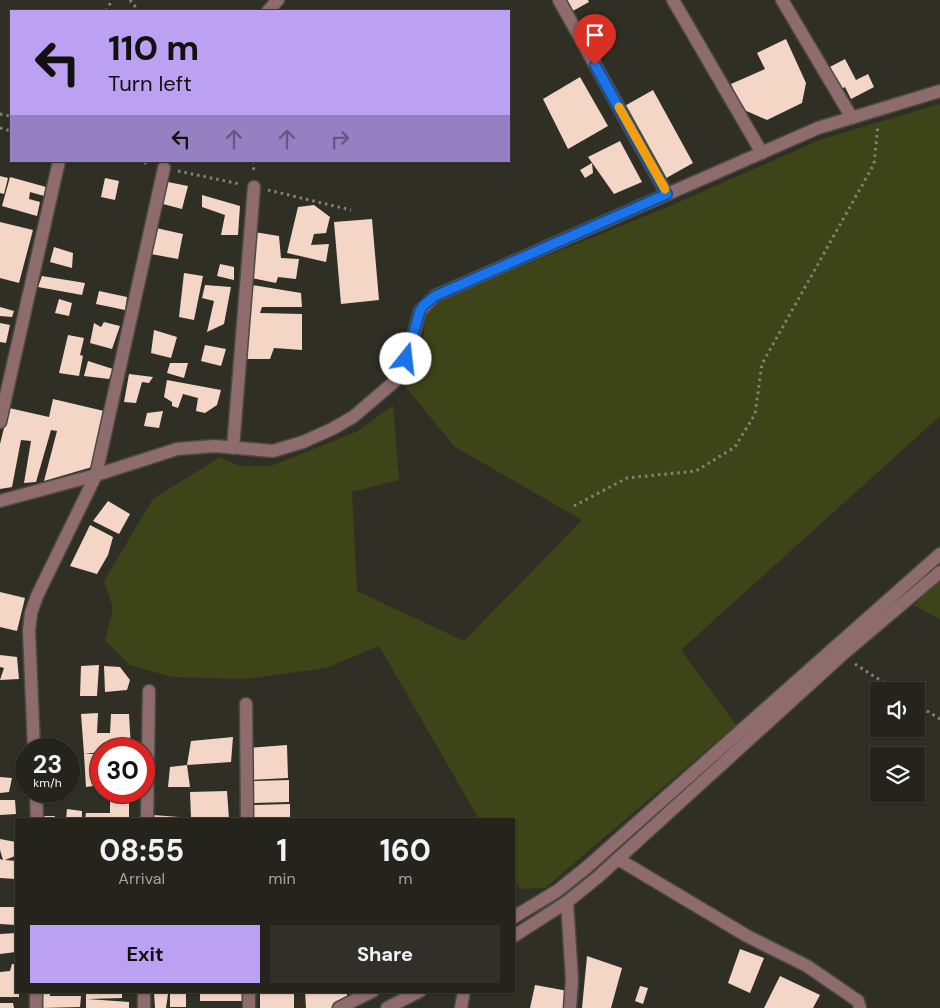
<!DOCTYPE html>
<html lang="en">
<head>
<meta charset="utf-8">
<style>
  :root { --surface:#24231c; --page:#302f29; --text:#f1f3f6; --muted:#a3a4a3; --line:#41403b; --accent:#bca0f2 }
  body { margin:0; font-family:"DM Sans",sans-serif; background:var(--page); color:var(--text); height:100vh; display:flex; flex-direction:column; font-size:19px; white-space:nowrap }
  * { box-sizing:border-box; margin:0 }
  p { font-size:16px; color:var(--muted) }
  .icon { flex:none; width:28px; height:28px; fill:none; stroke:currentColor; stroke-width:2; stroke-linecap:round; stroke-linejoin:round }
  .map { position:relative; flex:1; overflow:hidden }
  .panel { position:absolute; left:15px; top:818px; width:500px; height:175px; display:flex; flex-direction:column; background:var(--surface); border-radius:0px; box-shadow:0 1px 4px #0004,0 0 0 1px var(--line) }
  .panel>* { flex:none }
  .banner { position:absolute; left:10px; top:10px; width:500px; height:152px; border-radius:0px; box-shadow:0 1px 4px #0004,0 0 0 1px var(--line); background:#bca0f2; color:#111; overflow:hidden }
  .controls { position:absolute; left:870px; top:682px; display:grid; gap:10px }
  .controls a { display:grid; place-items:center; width:55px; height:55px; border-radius:0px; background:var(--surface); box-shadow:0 1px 4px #0004,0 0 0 1px var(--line); font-size:25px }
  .speed { position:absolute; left:15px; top:738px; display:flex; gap:10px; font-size:25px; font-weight:700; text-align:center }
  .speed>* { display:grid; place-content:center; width:65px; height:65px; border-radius:50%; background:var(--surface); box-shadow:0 1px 4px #0004,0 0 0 1px var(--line); line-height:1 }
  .speed small { font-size:12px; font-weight:400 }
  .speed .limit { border:8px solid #d22; background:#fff; color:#111 }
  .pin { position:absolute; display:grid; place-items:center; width:42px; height:42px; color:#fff; margin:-51px -21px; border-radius:50% 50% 50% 0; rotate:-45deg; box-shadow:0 0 5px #0007 }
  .pin .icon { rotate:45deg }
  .me { position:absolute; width:55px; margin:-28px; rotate:16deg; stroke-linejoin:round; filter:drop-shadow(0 0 4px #0008) }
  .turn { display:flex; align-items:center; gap:18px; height:105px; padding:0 15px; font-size:22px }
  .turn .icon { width:65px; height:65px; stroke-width:2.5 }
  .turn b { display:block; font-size:35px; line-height:42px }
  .lanes { display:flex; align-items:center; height:48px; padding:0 15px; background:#0003; justify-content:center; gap:25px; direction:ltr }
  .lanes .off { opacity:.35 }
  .eta { display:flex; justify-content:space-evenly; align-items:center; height:85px; text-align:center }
  .eta b { font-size:30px; font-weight:700; line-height:35px }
  .action { display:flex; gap:10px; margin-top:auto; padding:10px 15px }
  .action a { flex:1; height:58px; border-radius:0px; background:var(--accent); color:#111; font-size:20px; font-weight:700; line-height:58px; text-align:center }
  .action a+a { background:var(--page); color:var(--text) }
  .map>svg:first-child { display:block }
  .green { fill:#3d4417 }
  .building { fill:#f4d6c6 }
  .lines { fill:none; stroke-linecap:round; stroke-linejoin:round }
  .minor-casing { stroke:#4b4a41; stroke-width:15 }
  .path { stroke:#83827a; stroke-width:3; stroke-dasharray:2.5 4; stroke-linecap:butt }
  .minor { stroke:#8e6b6c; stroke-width:12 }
  .route-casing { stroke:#114b97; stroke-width:12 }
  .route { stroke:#1a73e8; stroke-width:9 }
  .slow { stroke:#f59e0b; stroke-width:9 }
</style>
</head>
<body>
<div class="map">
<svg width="940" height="1008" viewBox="0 0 940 1008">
  <rect width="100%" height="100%" fill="#302f25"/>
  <path class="green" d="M940 104V416L681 650 736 725 545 888 520 889 514 878V819H479L379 646 326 668 244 679 172 677 130 665 105 640 113 608 104 581 153 499 220 457 239 466H271L358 431 393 405 399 480 352 492 357 591 464 641 582 520 455 447 404 385 420 368 427 305 672 205 822 139Z
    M940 580V620L914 605Z"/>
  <path class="building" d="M565 0H588L589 2 571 12Z
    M786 39 806 83 802 103 767 120 742 109 731 84 765 69 757 53Z
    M845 59 856 80 868 74 874 87 851 99 845 87 837 91 826 69Z
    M580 77 608 126 568 149 543 99Z
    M653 90 693 163 661 181 621 108Z
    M620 141 642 182 614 194 588 157Z
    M592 163 593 173 585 178 580 170Z
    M0 176 8 178 4 194 0 193Z
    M10 177 46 187 44 196 30 192 29 199 40 202 37 216 2 206Z
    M105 178 119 181 115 200 101 197Z
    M168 182 188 186 182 209 163 204Z
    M202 195 240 206 238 235H221L225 215 202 207Z
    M314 205 330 217 326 233 314 234 311 245 329 244 326 262 287 253 298 207Z
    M372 219 379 300 341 304 334 222Z
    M0 222 33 230 19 283 0 278Z
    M156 228 183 234 178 259 151 254Z
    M254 232 279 236 281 258 299 259 296 279 278 277 276 283 251 278Z
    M54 247 73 253 72 268 50 262Z
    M220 264 234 267V280L217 276Z
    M184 273 203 276 194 320 179 317Z
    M42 276 85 283 82 295 38 287Z
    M246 284 301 293 302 307H262L260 313 302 314V350L274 348 270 359H243Z
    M205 285 231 287 224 324 207 332 214 301 202 298Z
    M99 291 127 297 125 310 96 304Z
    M59 299 72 303 69 316 55 313Z
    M0 307 14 311 12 317 0 316Z
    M104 322 120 326 112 349 90 343 94 323 101 327Z
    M0 323 10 325 6 343 0 342Z
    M154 330 177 337 171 358 151 353Z
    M68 335 84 338 80 355 83 356 79 376 59 373Z
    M205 345 226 349 221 366 201 361Z
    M88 361 113 369 109 379 84 376Z
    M170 363H188L184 378 167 373Z
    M129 374 153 377 149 383 142 382 136 403 124 402Z
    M167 380 221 390 217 405 205 413 196 411 198 398 183 394 178 408 172 406V402L164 397Z
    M53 399 104 411 92 467 44 481 57 431 51 430 36 482 24 483 31 441 21 440 12 487 0 489V444L9 408 49 417Z
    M163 411 159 428 144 426 147 413Z
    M108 501 130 514 119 534 93 521Z
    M90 525 113 537 108 555 97 574 70 566Z
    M0 592 25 598 17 631 0 627Z
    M0 655 17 657 19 679 0 680 4 668 0 667Z
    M99 665 97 696H80L81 666Z
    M104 666 120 667 130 680 127 690 105 692Z
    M98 713 97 733H110L111 714H129L131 749H101V752L84 754H101V785L86 787 84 754 81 714Z
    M233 737 231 762 187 765 190 787H168L170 767 187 765 191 741Z
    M287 745 288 778 251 780 249 748Z
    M0 777 12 778 9 792 0 793Z
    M289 780V802L250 803V781Z
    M110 791H129V819H85L86 813H110Z
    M227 791 229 819H191L190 792Z
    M0 800H15L16 814 0 815Z
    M290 804V819H250V805Z
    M67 809 82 811V819H66Z
    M153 815 179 817V819H153Z
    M42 816H55L54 819H42Z
    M0 839 16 842 15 856 5 860 16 861V879L0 878V859L3 860 0 850Z
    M0 907H16V925L0 924Z
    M16 933V952L0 954V934Z
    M740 949 764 958 750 993 728 983Z
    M587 956 622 968 611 1008H582Z
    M12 964H16V991H19V997H0V972L10 971Z
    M780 976 820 995 813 1008H764Z
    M535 985 568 991 565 1008H530Z
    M640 986 648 988 643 1004 635 1001Z
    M41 991H50V996H81L80 1007 42 1008Z
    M86 991H122V998L87 999 129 1002V1008H86Z
    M200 991H244V1001H200Z
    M260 991H294V1008H260Z
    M305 991H347V1000L331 1008H306Z
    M154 992 168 994 166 1008H155Z
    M170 994H186V1007H170Z
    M0 1003H13L14 1008H0Z"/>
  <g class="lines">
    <g class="minor-casing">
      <path id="minor" d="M559 0 667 194
        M673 0 762 153
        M782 0 852 118
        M268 11 278 0
        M0 422 59 161
        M233 448 254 187
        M0 501 96 475 177 449 214 446 273 451 303 442 332 429 353 417 394 382 407 359 420 311 435 296 818 128 940 91
        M246 704 247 819
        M34 749 29 631 31 613 37 596 96 475 164 168
        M36 791 37 819
        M147 819 149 691
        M618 859 747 936 807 966 858 1001 860 1008
        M567 902 572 980 570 1008
        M514 917 557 891 587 867 940 554
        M514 936 567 902 598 877 842 655 940 572
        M249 991V1008
        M36 1008V991
        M144 1008V991
        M339 1008 373 991
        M387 1008 420 991
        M461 1008 464 991"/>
    </g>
    <path class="path" d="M130 0 139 11
      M106 11 112 0
      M0 114 11 116
      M0 128 11 131
      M138 161 150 164
      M253 161 254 173
      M178 171 240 184
      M268 190 351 210
      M574 506 627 478 696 471 735 447 755 414 762 364 874 164 878 125
      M855 664 897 691
      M916 704 940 719"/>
    <use href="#minor" class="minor"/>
  </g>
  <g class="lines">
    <g class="route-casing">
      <path id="route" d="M406 359 420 311 424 305 435 296 667 194 595 65"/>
    </g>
    <use href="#route" class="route"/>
    <path class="slow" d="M619 107 665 189"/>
  </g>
</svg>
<div class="controls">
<a><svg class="icon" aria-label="sound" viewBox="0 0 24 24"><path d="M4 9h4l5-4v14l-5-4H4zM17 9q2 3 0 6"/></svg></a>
<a><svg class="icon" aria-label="layers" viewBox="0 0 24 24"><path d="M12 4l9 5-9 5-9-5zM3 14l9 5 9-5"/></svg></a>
</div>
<div class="speed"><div>23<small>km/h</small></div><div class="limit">30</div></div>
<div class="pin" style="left:595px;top:65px;background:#d93025"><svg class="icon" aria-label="arrive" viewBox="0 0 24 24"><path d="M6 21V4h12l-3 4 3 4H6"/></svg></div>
<svg class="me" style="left:406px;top:359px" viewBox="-20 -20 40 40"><circle r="19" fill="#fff"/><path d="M0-13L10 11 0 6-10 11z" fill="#1a73e8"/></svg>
<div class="banner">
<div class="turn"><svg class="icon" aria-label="left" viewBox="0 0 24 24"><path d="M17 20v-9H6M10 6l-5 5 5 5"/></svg><div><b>110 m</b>Turn left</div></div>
<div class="lanes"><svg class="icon" aria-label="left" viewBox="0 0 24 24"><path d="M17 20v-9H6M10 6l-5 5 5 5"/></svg><svg class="icon off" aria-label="ahead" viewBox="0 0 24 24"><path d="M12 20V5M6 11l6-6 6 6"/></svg><svg class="icon off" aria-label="ahead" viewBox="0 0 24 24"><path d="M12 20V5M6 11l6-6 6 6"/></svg><svg class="icon off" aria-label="right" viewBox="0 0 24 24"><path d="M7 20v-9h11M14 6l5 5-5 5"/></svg></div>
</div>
<section class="panel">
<div class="eta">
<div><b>08:55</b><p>Arrival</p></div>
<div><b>1</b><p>min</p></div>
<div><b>160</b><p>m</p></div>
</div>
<div class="action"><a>Exit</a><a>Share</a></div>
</section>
</div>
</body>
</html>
